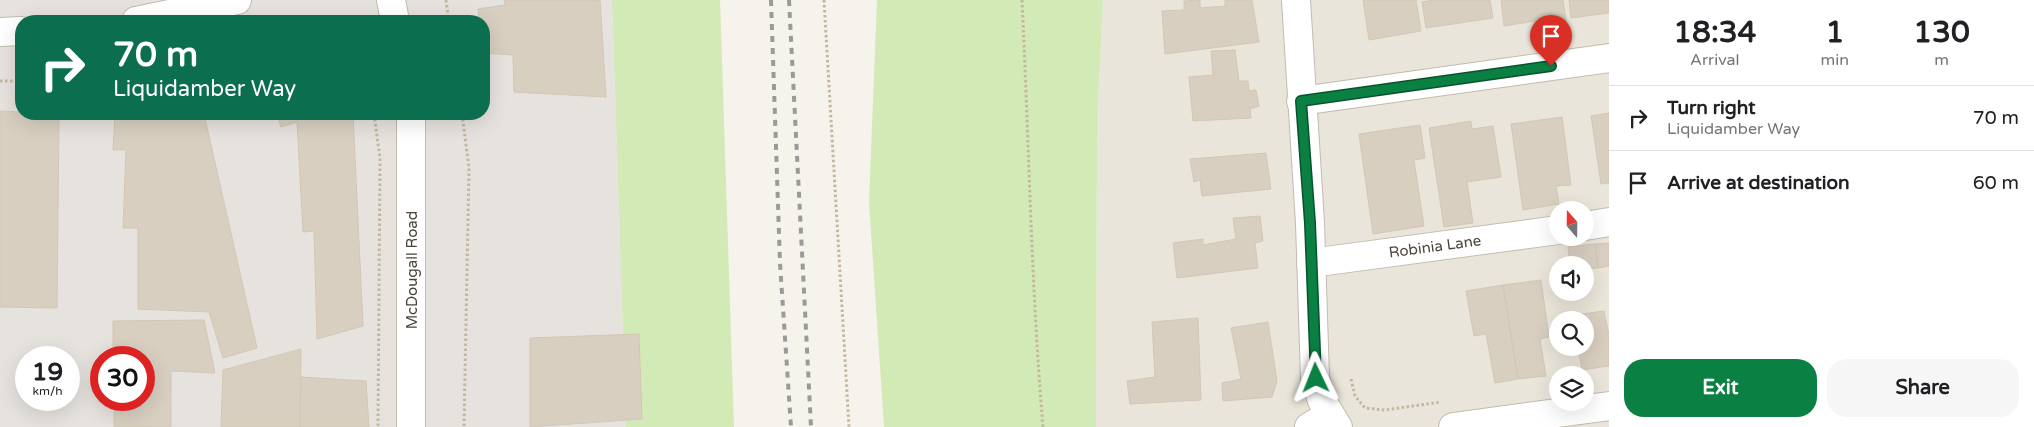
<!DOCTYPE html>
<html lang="en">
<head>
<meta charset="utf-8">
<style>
  :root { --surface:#fff; --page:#f6f6f6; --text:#202124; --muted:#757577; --line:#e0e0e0; --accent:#0b8043 }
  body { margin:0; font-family:"Varela Round",sans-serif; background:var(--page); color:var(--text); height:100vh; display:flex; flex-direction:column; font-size:19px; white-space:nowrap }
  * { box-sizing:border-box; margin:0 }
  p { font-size:16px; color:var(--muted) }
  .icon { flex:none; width:28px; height:28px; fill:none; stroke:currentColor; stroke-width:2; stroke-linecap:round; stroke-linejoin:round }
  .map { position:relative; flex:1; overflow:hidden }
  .drawer { display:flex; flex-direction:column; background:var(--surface); width:425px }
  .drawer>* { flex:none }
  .banner { position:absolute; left:15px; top:15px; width:475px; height:105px; border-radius:20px; box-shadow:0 5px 20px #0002; background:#0b6e4f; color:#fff; overflow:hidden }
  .needle { width:32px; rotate:340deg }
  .fabs { position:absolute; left:1549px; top:201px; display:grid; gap:10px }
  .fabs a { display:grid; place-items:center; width:45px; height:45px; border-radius:50%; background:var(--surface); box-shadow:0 5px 20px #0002; font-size:25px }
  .speed { position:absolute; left:15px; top:346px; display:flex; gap:10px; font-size:25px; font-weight:700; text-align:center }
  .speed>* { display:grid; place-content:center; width:65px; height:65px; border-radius:50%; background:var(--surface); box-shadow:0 5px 20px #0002; line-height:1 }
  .speed small { font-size:12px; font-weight:400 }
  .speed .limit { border:8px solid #d22; background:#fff; color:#111 }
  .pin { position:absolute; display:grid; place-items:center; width:42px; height:42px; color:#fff; margin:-51px -21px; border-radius:50% 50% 50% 0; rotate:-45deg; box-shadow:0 0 5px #0007 }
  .pin .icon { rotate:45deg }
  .me { position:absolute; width:55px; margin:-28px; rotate:358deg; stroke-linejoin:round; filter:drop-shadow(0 0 4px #0008) }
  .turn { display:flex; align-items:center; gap:18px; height:105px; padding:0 15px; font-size:22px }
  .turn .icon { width:65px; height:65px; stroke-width:2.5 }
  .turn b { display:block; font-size:35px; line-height:42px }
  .eta { display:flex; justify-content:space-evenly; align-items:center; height:85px; text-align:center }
  .eta b { font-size:30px; font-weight:800; line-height:35px }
  .cta { display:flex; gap:10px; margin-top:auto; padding:10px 15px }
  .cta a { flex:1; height:58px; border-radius:20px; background:var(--accent); color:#fff; font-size:20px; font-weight:800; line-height:58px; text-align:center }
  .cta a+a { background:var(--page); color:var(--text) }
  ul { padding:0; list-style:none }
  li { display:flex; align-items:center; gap:15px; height:65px; padding:0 15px; border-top:1px solid var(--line) }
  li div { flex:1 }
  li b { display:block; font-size:19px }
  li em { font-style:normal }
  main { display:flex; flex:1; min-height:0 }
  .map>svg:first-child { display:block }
  .residential { fill:#eae5da; fill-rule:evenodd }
  .industrial { fill:#e6e2dd; fill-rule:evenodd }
  .green { fill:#d2eab5 }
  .building { fill:#d8cfc1; stroke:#d3c7b4 }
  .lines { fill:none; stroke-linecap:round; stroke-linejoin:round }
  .minor-casing { stroke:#c2bbae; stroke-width:30 }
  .path { stroke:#c4b79f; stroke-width:3; stroke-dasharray:2.5 2.5; stroke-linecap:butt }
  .minor { stroke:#fff; stroke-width:28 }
  .rail { stroke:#9a9a9a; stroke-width:4; stroke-dasharray:6 6; stroke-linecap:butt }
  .route-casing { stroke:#07532c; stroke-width:12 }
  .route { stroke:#0b8043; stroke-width:9 }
  .labels { text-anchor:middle; stroke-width:4; stroke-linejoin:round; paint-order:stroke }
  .street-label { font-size:15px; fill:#4b4439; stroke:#fff }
</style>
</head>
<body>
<main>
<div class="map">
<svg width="1609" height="427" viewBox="0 0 1609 427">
  <rect width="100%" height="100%" fill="#f6f3ec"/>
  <path class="residential" d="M1103 0H1609V427H1096L1097 124ZM1558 210H1585V238H1558ZM1558 265H1585V292H1558ZM1558 320H1585V348H1558ZM1558 375H1585V402H1558Z"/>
  <path class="industrial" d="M0 0H612L626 427H0ZM21 21H484V114H21ZM26 358H69V400H26ZM101 358H144V400H101Z"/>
  <path class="green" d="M612 0H720L734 427H626Z
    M877 0H1103L1097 124 1096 427H884L869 202Z"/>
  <path class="building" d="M504 0H600L606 97 514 92 513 55 484 53V21H479L478 9 505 5Z
    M1200 0V8L1225 6V0H1252L1259 42 1165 54 1162 11 1184 10V1Z
    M1363 0H1416L1421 31 1369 40Z
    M1433 0H1490L1493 18 1426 28 1422 2Z
    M1501 0H1563L1567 27 1545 32 1542 20 1504 26Z
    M1569 0H1609V13L1571 18Z
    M1235 50 1239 81H1248L1249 91 1256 90 1259 106 1250 109 1251 118 1193 121 1189 77 1213 75 1211 51Z
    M0 111 59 114 57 308 0 307Z
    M1609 113V183L1601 184 1591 116Z
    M115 114H204L257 348 223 358 209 312 138 309V228H123L126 150H113Z
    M277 114H353L363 326 317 339 314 231 303 232 297 122 281 127Z
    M1562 117 1571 185 1556 186 1559 204 1523 210 1511 124Z
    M1471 121 1472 129 1493 126 1501 177 1467 182 1473 223 1444 227 1429 128Z
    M1420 125 1425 158 1414 160 1424 226 1373 234 1359 134Z
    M1266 153 1271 189 1202 196 1200 180 1194 182 1190 159Z
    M1260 216 1263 241 1255 243 1258 268 1177 278 1173 243 1203 239V245L1236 239 1233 218Z
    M1609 243V266L1598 268 1595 244Z
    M1595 244 1598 268 1585 269V265H1570L1568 247Z
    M1541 280 1549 337 1540 339 1546 376 1518 379 1503 285Z
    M1503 285 1518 379 1495 383 1486 334 1474 336 1466 291Z
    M1604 311 1609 335V366L1582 370 1579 353 1586 352 1585 320H1583L1582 314Z
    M1198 318 1201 400 1130 404 1127 381 1155 377 1152 322Z
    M204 320 215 373 171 371V427H114V400H144V358H113V321Z
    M1268 322 1277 381 1272 397 1223 401 1222 383 1241 379 1231 328Z
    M639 334 642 419 530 427V338Z
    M301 349 300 427H221L223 370Z
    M301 377 366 381 369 427H300Z"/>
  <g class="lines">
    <g class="minor-casing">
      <g id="minor">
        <path d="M391 0 395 21"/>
        <path d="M1296 0 1310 223 1315 378 1322 401 1338 427"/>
        <path d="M136 21 237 0"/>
        <path d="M0 32 21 31"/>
        <path d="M1301 101 1609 58"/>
        <path d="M411 114V427"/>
        <path d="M1585 226 1609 222"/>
        <path id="s1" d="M1311 263 1558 230"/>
        <path d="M1309 427 1329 415"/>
        <path d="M1453 427 1609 406"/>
      </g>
    </g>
    <path class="path" d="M446 0 449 21
      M824 0 849 427
      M1022 0C1029 142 1031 285 1043 427
      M0 81H21
      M374 114 380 158 378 427
      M462 114 469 168 464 427
      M1351 379 1355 396 1365 408 1385 410 1441 402"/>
    <use href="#minor" class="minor"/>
    <path class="rail" d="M771 0 780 263 791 427
      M789 0 811 427"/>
  </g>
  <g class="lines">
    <g class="route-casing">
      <path id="route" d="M1316 378 1310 223 1301 101 1551 66"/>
    </g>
    <use href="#route" class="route"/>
  </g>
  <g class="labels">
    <g class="street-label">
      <text dy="5" stroke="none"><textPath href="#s1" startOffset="125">Robinia Lane</textPath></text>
      <text transform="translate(412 270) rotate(-90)" y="5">McDougall Road</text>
    </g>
  </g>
</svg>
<div class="fabs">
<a><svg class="needle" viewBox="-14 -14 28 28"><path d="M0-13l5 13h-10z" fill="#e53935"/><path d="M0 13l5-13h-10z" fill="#757577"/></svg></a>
<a><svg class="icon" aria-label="sound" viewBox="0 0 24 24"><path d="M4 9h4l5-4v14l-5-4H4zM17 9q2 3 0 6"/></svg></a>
<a><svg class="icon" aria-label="search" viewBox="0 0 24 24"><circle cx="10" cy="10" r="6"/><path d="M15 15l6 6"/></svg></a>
<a><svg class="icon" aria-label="layers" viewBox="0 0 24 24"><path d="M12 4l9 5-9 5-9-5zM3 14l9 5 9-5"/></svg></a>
</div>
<div class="speed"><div>19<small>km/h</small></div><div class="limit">30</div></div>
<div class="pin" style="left:1551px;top:66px;background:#d93025"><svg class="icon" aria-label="arrive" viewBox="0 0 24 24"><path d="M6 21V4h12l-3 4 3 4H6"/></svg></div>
<svg class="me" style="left:1316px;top:378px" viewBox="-20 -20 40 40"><path d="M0-17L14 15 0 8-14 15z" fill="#0b8043" stroke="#fff" stroke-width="4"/></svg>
<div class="banner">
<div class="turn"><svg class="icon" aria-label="right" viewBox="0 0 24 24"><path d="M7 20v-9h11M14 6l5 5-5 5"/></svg><div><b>70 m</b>Liquidamber Way</div></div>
</div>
</div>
<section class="drawer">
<div class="eta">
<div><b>18:34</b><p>Arrival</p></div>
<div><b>1</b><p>min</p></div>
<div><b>130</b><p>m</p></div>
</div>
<ul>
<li><svg class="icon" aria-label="right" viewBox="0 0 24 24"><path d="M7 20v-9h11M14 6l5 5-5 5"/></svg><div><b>Turn right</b><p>Liquidamber Way</p></div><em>70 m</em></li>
<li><svg class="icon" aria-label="arrive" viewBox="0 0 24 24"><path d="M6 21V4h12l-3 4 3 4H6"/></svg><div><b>Arrive at destination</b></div><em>60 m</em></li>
</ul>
<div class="cta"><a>Exit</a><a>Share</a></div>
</section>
</main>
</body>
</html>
